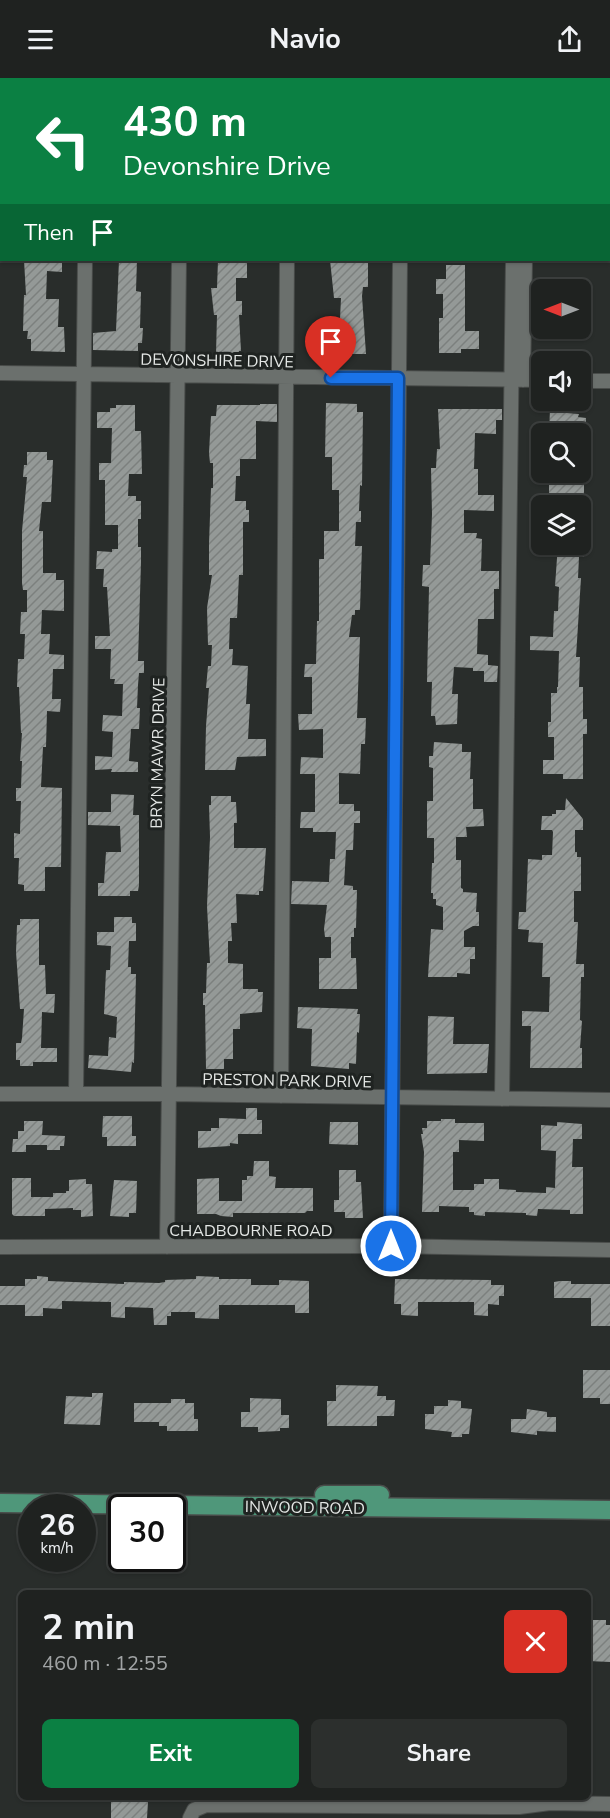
<!DOCTYPE html>
<html lang="en">
<head>
<meta charset="utf-8">
<style>
  :root { --surface:#1f2220; --page:#2c2f2d; --text:#f1f3f6; --muted:#a1a4a5; --line:#3c3f3e; --accent:#0b8043 }
  body { margin:0; font-family:"Nunito Sans",sans-serif; background:var(--page); color:var(--text); height:100vh; display:flex; flex-direction:column; font-size:22px; white-space:nowrap }
  * { box-sizing:border-box; margin:0 }
  p { font-size:20px; color:var(--muted) }
  .icon { flex:none; width:33px; height:33px; fill:none; stroke:currentColor; stroke-width:2; stroke-linecap:round; stroke-linejoin:round }
  .map { position:relative; flex:1; overflow:hidden }
  .details { position:absolute; left:18px; top:1512px; width:573px; height:210px; display:flex; flex-direction:column; background:var(--surface); border-radius:9px; box-shadow:0 2px 4px #0004,0 0 0 2px var(--line) }
  .details>* { flex:none }
  .top-card { position:absolute; left:0px; top:0px; width:610px; height:183px; box-shadow:0 2px 4px #0004,0 0 0 2px var(--line); background:#0b8043; color:#fff; overflow:hidden }
  .needle { width:39px; rotate:270deg }
  .fabs { position:absolute; left:531px; top:201px; display:grid; gap:12px }
  .fabs a { display:grid; place-items:center; width:60px; height:60px; border-radius:9px; background:var(--surface); box-shadow:0 2px 4px #0004,0 0 0 2px var(--line); font-size:30px }
  .speed { position:absolute; left:18px; top:1416px; display:flex; gap:12px; font-size:30px; font-weight:700; text-align:center }
  .speed>* { display:grid; place-content:center; width:78px; height:78px; border-radius:50%; background:var(--surface); box-shadow:0 2px 4px #0004,0 0 0 2px var(--line); line-height:1 }
  .speed small { font-size:15px; font-weight:400 }
  .speed .limit { border:3px solid #111; border-radius:9px; background:#fff; color:#111 }
  .pin { position:absolute; display:grid; place-items:center; width:51px; height:51px; color:#fff; margin:-62px -26px; border-radius:50% 50% 50% 0; rotate:-45deg; box-shadow:0 0 6px #0007 }
  .pin .icon { rotate:45deg }
  .me { position:absolute; width:66px; margin:-33px; rotate:0deg; stroke-linejoin:round; filter:drop-shadow(0 0 4px #0008) }
  .turn { display:flex; align-items:center; gap:21px; height:126px; padding:0 24px; font-size:27px }
  .turn .icon { width:78px; height:78px; stroke-width:2.5 }
  .turn b { display:block; font-size:42px; line-height:51px }
  .then { display:flex; align-items:center; height:57px; padding:0 24px; background:#0003; gap:12px; font-size:22px }
  .round { display:grid; place-items:center; flex:none; width:63px; height:63px; border-radius:9px; background:var(--page) }
  .summary { display:flex; align-items:center; justify-content:space-between; height:102px; padding:0 24px }
  h1 { font-size:36px; font-weight:700; line-height:45px }
  .button { display:flex; gap:12px; margin-top:auto; padding:12px 24px }
  .button a { flex:1; height:69px; border-radius:9px; background:var(--accent); color:#fff; font-size:24px; font-weight:700; line-height:69px; text-align:center }
  .button a+a { background:var(--page); color:var(--text) }
  header { display:flex; justify-content:space-between; align-items:center; height:78px; padding:0 24px; background:var(--surface); font-size:27px; font-weight:700 }
  .map>svg:first-child { display:block }
  .building { fill:url(#building-hatch) }
  .lines { fill:none; stroke-linecap:round; stroke-linejoin:round }
  .minor-casing { stroke:#494c4a; stroke-width:16 }
  .major-casing { stroke:#494c4a; stroke-width:21 }
  .minor { stroke:#6b706d; stroke-width:14 }
  .major { stroke:#4f977a; stroke-width:18 }
  .route-casing { stroke:#114b97; stroke-width:15 }
  .route { stroke:#1a73e8; stroke-width:10 }
  .labels { text-anchor:middle; stroke-width:6; stroke-linejoin:round; paint-order:stroke }
  .street-label { font-size:16px; fill:#e4e7e5; stroke:#1f2321 }
</style>
</head>
<body>
<header><svg class="icon" aria-label="menu" viewBox="0 0 24 24"><path d="M4 6h16M4 12h16M4 18h16"/></svg>Navio<svg class="icon" aria-label="share" viewBox="0 0 24 24"><path d="M12 15V3M7 8l5-5 5 5M5 13v7h14v-7"/></svg></header>
<div class="map">
<svg width="610" height="1740" viewBox="0 0 610 1740">
  <defs>
    <pattern id="building-hatch" width="6" height="6" patternUnits="userSpaceOnUse" patternTransform="scale(1.5)"><rect width="6" height="6" fill="#949997"/><path d="M-1 1l2-2M0 6l6-6M5 7l2-2" fill="none" stroke="#7c807e"/></pattern>
  </defs>
  <rect width="100%" height="100%" fill="#292d2b"/>
  <path class="building" d="M24 182H62V194L47 193 46 221H59L58 249H64L65 274 31 273V261H27L28 253H23L24 217H26Z
    M119 182H137L136 213 141 214 140 250H143L142 265H138V273L93 272V255L116 253Z
    M218 182H247V200H236V223H242V237H239L241 273H239V276H216L217 237H214L211 210H217Z
    M330 182H368V209H363L362 218 366 276H337L335 261H339L341 220H334Z
    M446 187H465V253H479V271H461V275H439V240H443V216H436V201H446Z
    M326 325 357 326V334H363L362 408 360 407 359 433H361V444H356L355 468H362L360 532H355V537H352L349 559H360L357 640H366L365 666H361L360 696 339 695V726H354V733H360V745H354L353 772H346L344 807 353 808V812H357L356 850H354V859H351V880H356L357 911H319V880H331V859H325L324 851 327 827 291 826 292 803 329 804 330 781H335L336 754H313V750H300L301 734H315V696H300L301 679 323 680V651L299 652 298 636H312V599H304L305 586H316L317 543H319V481H324V453H339V412H332V379H325Z
    M260 326H277V344L256 343V381H240V398H236L235 423H246V432H249V444H243V497H239L237 540H230L229 571H233L232 587 248 588 246 626H250L248 661H266V678L237 679 235 692H205L206 648 209 610H206L208 588H211L212 567H208L207 530 212 497H209V466L211 410H213V385H210L209 375 211 338H216L217 327H260Z
    M116 327H135V353H141L142 396H129L128 418H136V423H141V441H138V469H141V484L138 583H144V595H139L138 607 137 630H140L139 651H131L129 683 138 684V694H111L112 691 95 692V678L112 679 113 654 102 653 103 637 122 638 123 606H114L115 601H110L111 571H95V558H110L107 509H103L104 491H96L97 473 112 474V471H118V447H105V402H99V385H111L112 350H97V334H110V330H116Z
    M438 331H502V342H496V356L475 355 474 391H478V417H494V433L464 432V455H477L476 460 482 461 481 493H499V511H494V541H478L477 576 488 577V587L498 588 497 604H484V593H473V590L454 589 452 616H458L457 646 436 647 435 638H431L432 604H427L429 509 422 508 423 487H430L432 436 431 390H436L437 371H440Z
    M550 331H568L567 335 579 336 578 339 586 340V356H549Z
    M27 374H47V382H53L51 424H42L39 453H43V495H56V502H64V533L42 532 41 556H50L49 576 64 577V591H53L52 621H61L60 634 47 633 46 669H43L41 709 62 710 61 789H45V813H24V807L18 806 19 780H14V755L20 756V753L21 723H16V710H21L22 683H20L22 655H21L19 609H17L18 581H24L25 556H20L21 534H27V512H23L22 505V453L27 399H23L24 387H27Z
    M560 394H584V428H549V405H560Z
    M558 466H585L584 479H579L578 500H581L576 579H580L579 609H583V641H587V656H583V701H563V696H543V682H554V659H548V644H551V615H557V609H558L559 573 530 572V558L553 559 554 533H558L559 509 555 508Z
    M434 664 462 666V674H471L470 701H473V731H483L484 748 466 749 467 759H456V782H461V810L463 811V814L477 815 476 834H479V848H473L464 853V869H475V881H470V896L457 895V899H428L431 851 443 852V829L436 827V821H433V815H431L432 785H434V760H427V723H433V690L429 689V678H433Z
    M111 716 134 717 133 737H139V807L138 813H130V818H98V805H104L106 774H121L120 748 88 747V734H111Z
    M211 718H231V724H236L237 745H234V770H266L263 813H259V817L236 816 237 845H231L232 863H228V885L243 886V911H258V914H263L262 934 240 936V951H233V981H224V991H206L205 927H203V915H206L207 885H210L207 828 210 759 209 727H211Z
    M566 720 583 741V752H575V774H577V779H581V813H574V844H578L576 886H584V899H581L580 942 582 943 580 970H582V990H530L531 948H522V933L549 934 550 899H542L543 865 528 864 529 852 518 851 519 834H526L528 781 542 782V777H552L553 754 552 752H541L542 738H552V736H556V732H565Z
    M114 839H132V845H136V863H129L128 889H131V896H136L134 985 132 984 131 994 88 990 89 977 108 978 109 959 116 960 117 939 104 936 106 892H110L111 868 97 867V854H114Z
    M20 841H39V887H45L46 916H55L54 935 42 934 41 970H57V984H33V988H20V982H16V965H21L22 960 24 931H20L16 874 17 847H20Z
    M298 929 358 931 357 936H360L359 955 357 954 356 986 349 985V991L311 988 312 951 297 950Z
    M428 938 454 939 453 966H489L487 995 427 996Z
    M246 1030H257V1042H262V1056H238V1066L230 1065V1068L198 1070V1053H211V1050H219V1040L246 1041Z
    M103 1038H132V1058H136V1068H107V1059H102Z
    M441 1041H455V1045H484V1063L459 1062V1074H453V1112H474V1106H484V1101H499V1111L516 1112V1114L546 1115V1109L555 1110 556 1073 541 1072V1047L557 1048V1044L582 1046V1061H573L572 1089H583V1136H570V1132L538 1131 537 1138 526 1137V1135L485 1134V1138L474 1137V1134H469V1129L439 1128V1134H422L424 1074 421 1056H423L422 1050H427V1043H441Z
    M24 1043H43L42 1057 65 1058 64 1068H60V1072H47V1067H26V1074H12L13 1061H18V1053H24Z
    M330 1044H358V1067L329 1066Z
    M254 1083H269V1098L276 1099 275 1110H313V1133H307L305 1135H233V1139L221 1138 216 1136H197V1101L219 1100V1123H242V1102H247V1098H253Z
    M339 1092H356V1104H361L363 1140H345V1134H334V1122H339Z
    M12 1100H31V1119H53V1115H66V1113H69V1102L86 1101V1106H92L93 1138 81 1139V1132H73V1130L45 1131V1138H14L12 1136Z
    M114 1102 137 1103 136 1135H129V1139L110 1138Z
    M37 1198 48 1199V1203L124 1206V1204L159 1205 165 1204V1202L196 1201V1198L219 1199V1201H251V1207H279V1202L309 1203V1235H295V1227H219V1241L195 1240V1234H171V1238H167V1247H154L153 1230 125 1229V1240L111 1239V1224L62 1223V1231L43 1230V1238H25V1227H0V1208H25V1201H37Z
    M395 1201 491 1202V1207H504V1218H499V1227L488 1226V1238L474 1237V1224H418V1238L401 1237V1226H394Z
    M560 1203H571V1206H610V1248H591V1220H554V1204Z
    M583 1292H610V1326H600V1320H583Z
    M336 1307 378 1308 377 1318H386V1322H395L394 1338H377V1348H327V1323H336Z
    M92 1315H103L100 1347 64 1346 66 1318 92 1319Z
    M250 1320 281 1321V1337H289V1350H280V1353L258 1354V1349H241V1334H250Z
    M171 1321H185V1325H194V1341H198V1353H167V1348H159V1344H134V1325H171Z
    M448 1322 461 1323V1330L472 1331 469 1356H462V1359H451L452 1354 425 1351V1336H434V1328H448Z
    M527 1331 547 1334V1339H556V1354L537 1353V1357L511 1354V1341H526Z
    M588 1542H606V1547H610V1584L588 1583Z
    M111 1724H148L147 1740H111Z"/>
  <g class="lines">
    <g class="minor-casing">
      <path id="minor" d="M86 2V0
        M180 2 181 0
        M289 2V0
        M403 2V0
        M515 2V0
        M609 18H610
        M0 295 542 302
        M523 302 525 182
        M580 303H610
        M0 1016H169L610 1022
        M76 1016 85 182
        M281 1018 287 182
        M502 1021 513 182
        M391 1168 400 182
        M0 1169 391 1168 610 1172
        M167 1169 179 182
        M190 1740 194 1732 206 1727 493 1729H519L550 1725 610 1726"/>
    </g>
    <g class="major-casing">
      <path id="major" d="M324 1417H380
        M0 1425 610 1432"/>
    </g>
    <use href="#minor" class="minor"/>
    <use href="#major" class="major"/>
  </g>
  <g class="lines">
    <g class="route-casing">
      <path id="route" d="M331 300H398L391 1168"/>
    </g>
    <use href="#route" class="route"/>
  </g>
  <g class="labels">
    <g class="street-label">
      <text transform="translate(217 282) rotate(1)" y="6">DEVONSHIRE DRIVE</text>
      <text transform="translate(157 675) rotate(-89)" y="6">BRYN MAWR DRIVE</text>
      <text transform="translate(287 1002) rotate(1)" y="6">PRESTON PARK DRIVE</text>
      <text x="251" y="1158">CHADBOURNE ROAD</text>
      <text transform="translate(305 1429) rotate(1)" y="6">INWOOD ROAD</text>
    </g>
  </g>
</svg>
<div class="fabs">
<a><svg class="needle" viewBox="-14 -14 28 28"><path d="M0-13l5 13h-10z" fill="#e53935"/><path d="M0 13l5-13h-10z" fill="#a1a4a5"/></svg></a>
<a><svg class="icon" aria-label="sound" viewBox="0 0 24 24"><path d="M4 9h4l5-4v14l-5-4H4zM17 9q2 3 0 6"/></svg></a>
<a><svg class="icon" aria-label="search" viewBox="0 0 24 24"><circle cx="10" cy="10" r="6"/><path d="M15 15l6 6"/></svg></a>
<a><svg class="icon" aria-label="layers" viewBox="0 0 24 24"><path d="M12 4l9 5-9 5-9-5zM3 14l9 5 9-5"/></svg></a>
</div>
<div class="speed"><div>26<small>km/h</small></div><div class="limit">30</div></div>
<div class="pin" style="left:331px;top:300px;background:#d93025"><svg class="icon" aria-label="arrive" viewBox="0 0 24 24"><path d="M6 21V4h12l-3 4 3 4H6"/></svg></div>
<svg class="me" style="left:391px;top:1168px" viewBox="-20 -20 40 40"><circle r="17" fill="#1a73e8" stroke="#fff" stroke-width="3"/><path d="M0-11L8 9 0 5-8 9z" fill="#fff"/></svg>
<div class="top-card">
<div class="turn"><svg class="icon" aria-label="left" viewBox="0 0 24 24"><path d="M17 20v-9H6M10 6l-5 5 5 5"/></svg><div><b>430 m</b>Devonshire Drive</div></div>
<div class="then">Then<svg class="icon" aria-label="arrive" viewBox="0 0 24 24"><path d="M6 21V4h12l-3 4 3 4H6"/></svg></div>
</div>
<section class="details">
<div class="summary"><div><h1>2 min</h1><p>460 m · 12:55</p></div><a class="round" style="background:#d93025;color:#fff"><svg class="icon" aria-label="close" viewBox="0 0 24 24"><path d="M6 6l12 12M18 6L6 18"/></svg></a></div>
<div class="button"><a>Exit</a><a>Share</a></div>
</section>
</div>
</body>
</html>
